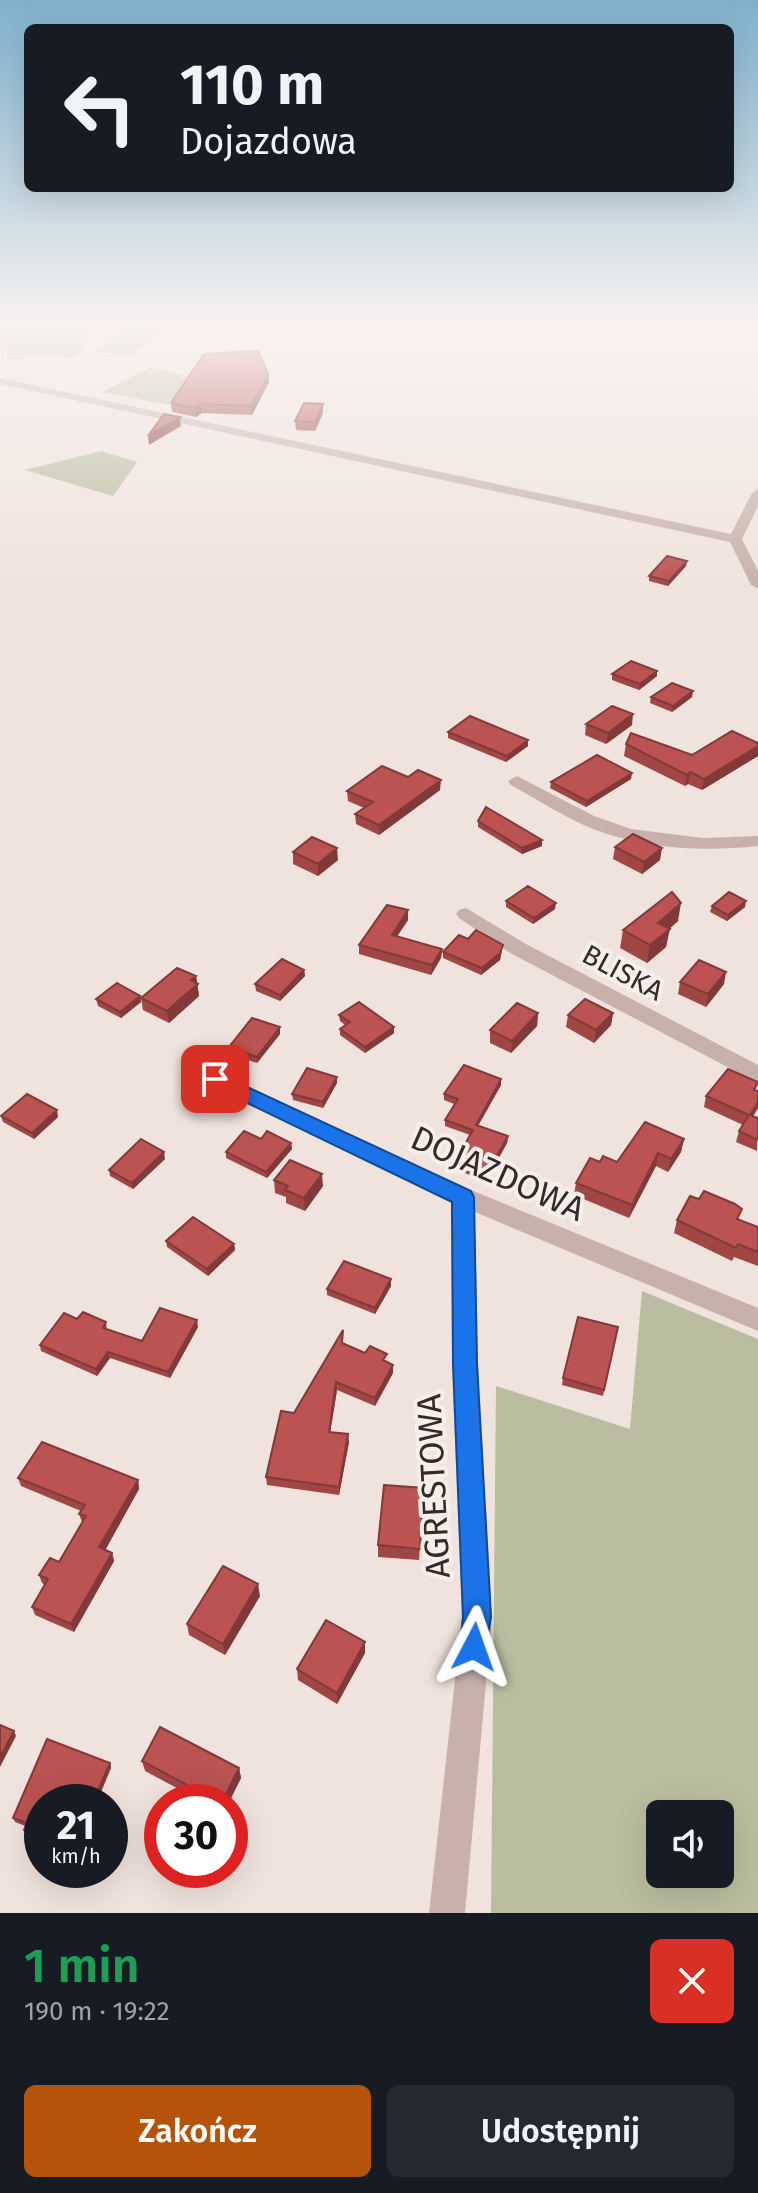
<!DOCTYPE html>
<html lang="pl">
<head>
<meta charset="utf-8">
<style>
  :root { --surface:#171b24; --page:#242831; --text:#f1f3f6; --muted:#9ea1a6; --accent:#b45309 }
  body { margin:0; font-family:"Fira Sans",sans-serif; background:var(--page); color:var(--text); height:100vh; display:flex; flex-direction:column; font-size:30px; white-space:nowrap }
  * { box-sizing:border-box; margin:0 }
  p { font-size:26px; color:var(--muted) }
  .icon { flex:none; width:44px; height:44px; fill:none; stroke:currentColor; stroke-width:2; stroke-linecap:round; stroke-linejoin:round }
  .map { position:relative; height:1913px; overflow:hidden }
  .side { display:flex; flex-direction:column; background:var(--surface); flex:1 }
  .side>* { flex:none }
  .guide { position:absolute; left:24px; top:24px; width:710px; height:168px; border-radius:12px; box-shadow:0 8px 32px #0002; background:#171b24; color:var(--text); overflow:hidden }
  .buttons { position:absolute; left:646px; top:1800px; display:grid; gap:16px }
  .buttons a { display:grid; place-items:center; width:88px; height:88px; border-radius:12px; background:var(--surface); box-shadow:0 8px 32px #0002; font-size:40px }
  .speed { position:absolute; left:24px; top:1784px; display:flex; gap:16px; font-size:40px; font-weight:700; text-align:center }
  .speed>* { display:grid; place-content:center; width:104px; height:104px; border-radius:50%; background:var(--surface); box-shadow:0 8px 32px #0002; line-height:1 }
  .speed small { font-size:20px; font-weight:400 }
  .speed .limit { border:12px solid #d22; background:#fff; color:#111 }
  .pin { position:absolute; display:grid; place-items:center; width:68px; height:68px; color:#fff; margin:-34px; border-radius:16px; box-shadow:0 4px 12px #0006 }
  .me { position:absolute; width:88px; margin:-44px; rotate:4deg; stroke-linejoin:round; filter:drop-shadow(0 0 6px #0008) }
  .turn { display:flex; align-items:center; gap:28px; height:168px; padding:0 24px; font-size:36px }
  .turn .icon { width:104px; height:104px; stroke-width:2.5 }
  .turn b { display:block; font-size:56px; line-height:68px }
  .round { display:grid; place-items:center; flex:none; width:84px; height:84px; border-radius:12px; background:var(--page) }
  .headline { display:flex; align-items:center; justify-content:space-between; height:136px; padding:0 24px }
  h1 { font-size:48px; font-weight:600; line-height:60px; color:#1e9e55 }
  .cta { display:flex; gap:16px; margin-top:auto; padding:16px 24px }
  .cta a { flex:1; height:92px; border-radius:12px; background:var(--accent); color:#fff; font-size:32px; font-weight:600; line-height:92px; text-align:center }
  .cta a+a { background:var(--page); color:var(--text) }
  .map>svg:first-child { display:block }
  .green { fill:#babd9f; fill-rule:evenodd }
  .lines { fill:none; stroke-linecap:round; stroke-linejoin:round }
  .minor { fill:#c7b1aa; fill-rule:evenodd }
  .wall { fill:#a04746 }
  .shaded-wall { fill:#823a39 }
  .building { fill:#ba5351; stroke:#823a39; stroke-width:2 }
  .route { fill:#1a73e8; stroke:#114b97; stroke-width:2 }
  .labels { text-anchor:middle; stroke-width:8; stroke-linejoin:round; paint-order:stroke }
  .street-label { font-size:28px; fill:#352a29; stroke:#f8eee9 }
  .near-street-label { font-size:34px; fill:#352a29; stroke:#f8eee9 }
</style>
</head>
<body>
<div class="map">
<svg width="758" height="1913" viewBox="0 0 758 1913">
  <rect width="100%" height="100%" fill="#f0e3dd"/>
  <path class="green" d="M0 323H86L96 326 81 337 82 350 70 358 32 354 21 359H7V352L0 349Z
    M128 326 159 331 132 355 97 352Z
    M151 367 192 378 168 405 103 392Z
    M101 451 137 462 113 496 25 470Z
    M642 1291 758 1339V1913H491L496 1386 630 1429ZM720 1814V1874H660V1814Z"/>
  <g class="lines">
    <path class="minor" d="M0 378 731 534 752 493 758 489V506L742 539 758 571V589L751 585 730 542 0 384Z
      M517 776 594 816 631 829 703 838 758 836V846C703 852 645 849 593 829 564 817 538 800 511 785L508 781Z
      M466 908 526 944 758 1065V1083L512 954 459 918 456 914 459 910Z
      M215 1071 471 1190 758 1308V1331L475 1212 478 1364 492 1617 465 1913H429L462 1617 452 1364 451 1202 207 1085 204 1079 207 1073Z"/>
  </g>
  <path class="wall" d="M268 374 269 382 252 415 202 413 196 417 172 412 171 403Z
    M323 413 315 431 296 430 295 421Z
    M686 566 668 586 649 581V576Z
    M657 671V676L639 690 612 680V674Z
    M651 697H692L672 712 650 703Z
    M586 724 632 725 606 744 585 735Z
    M448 732 528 740V746L506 762 448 738Z
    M626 744 692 755 758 756 702 790 688 784 685 786 624 756Z
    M631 779 586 807 550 788 551 782Z
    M440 790 379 835 356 824 355 814 364 808 348 801 347 791Z
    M478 821 542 846 522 854 478 827Z
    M615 847 660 860 642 874 613 859Z
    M293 852 338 860 318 876 293 864Z
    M506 901 555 909 533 924 506 907Z
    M712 906 745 907 727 921 710 912Z
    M408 910V920L397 936 442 949 441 958 431 975 359 954V945Z
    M678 921 669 929 666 947 647 963 620 948 623 930Z
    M468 939 503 945 500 960 481 975 443 958V952Z
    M304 970 305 976 280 1001 256 991 255 984Z
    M196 976 199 996 169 1023 143 1010 141 998Z
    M680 982 724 984 706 1007 678 994Z
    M140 996 141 1002 121 1018 98 1006 96 999Z
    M538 1013 537 1026 511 1053 490 1043V1030Z
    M613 1013 611 1025 594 1043 566 1027 568 1015Z
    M339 1015 394 1027V1033L365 1053 340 1035V1029L345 1025 340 1021Z
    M280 1034 257 1063 229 1054V1047Z
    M337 1083 323 1108 293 1100 292 1094Z
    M501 1085 478 1126 508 1136 507 1143 486 1181 454 1169V1163L470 1135 445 1126V1120L454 1104 444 1100V1094Z
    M757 1091H758V1108L753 1116 758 1118 757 1151 736 1142 739 1131 743 1125 704 1107 706 1096Z
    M1 1116 58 1117 34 1139 3 1122Z
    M261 1139 291 1143 292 1149 267 1178 226 1158V1152Z
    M684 1139 681 1152 668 1172 656 1166 629 1218 574 1195 576 1183 617 1162Z
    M165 1159 133 1189 110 1176 109 1170Z
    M274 1180 323 1186 305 1211 286 1203V1197L275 1193Z
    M699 1199 739 1220 758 1227V1266L734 1257 732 1261 674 1233 677 1220Z
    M166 1241 234 1244 235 1250 208 1276 167 1247Z
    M391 1279V1286L375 1314 327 1295V1289Z
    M77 1319 106 1322 107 1330 142 1341 198 1327 170 1378 110 1358 97 1376 41 1351 40 1345Z
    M618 1327 603 1396 562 1385 563 1378Z
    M343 1344 387 1362 393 1373 375 1406 337 1390 330 1432 349 1442 339 1495 267 1485 266 1477 294 1413Z
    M18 1478 138 1480 139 1489 105 1550 112 1553 114 1561 74 1632 35 1615 32 1607 45 1585 42 1583 39 1575 59 1562 82 1522 79 1514 81 1511 21 1486Z
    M424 1488 419 1560 378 1557V1545Z
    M260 1596 225 1655 189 1635 187 1624Z
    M365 1653 337 1704 298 1680 297 1669Z
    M142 1761 239 1768 241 1778 229 1802H203L145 1771Z
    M110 1763 111 1768 42 1802V1841L26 1835 24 1830 25 1826 15 1822 13 1818Z"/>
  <path class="shaded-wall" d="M268 374 269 382 252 415V406Z
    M202 404V413L196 417 195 408Z
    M323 404V413L315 431V422Z
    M180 417 181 426 149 445 148 436Z
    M687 561 686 566 668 586 669 581Z
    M657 671V676L639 690 640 684Z
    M693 691 692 697 672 712 673 706Z
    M633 714 632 725 606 744 608 733Z
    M528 740V746L506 762 507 756Z
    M758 746V756L702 790 704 779Z
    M690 772 688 784 685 786 687 775Z
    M632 773 631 779 586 807 587 801Z
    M441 780 440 790 379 835V825Z
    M542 840V846L522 854V848Z
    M337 848 338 860 318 876V864Z
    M662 848 660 860 642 874 644 862Z
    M746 901 745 907 727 921 728 915Z
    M556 903 555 909 533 924 534 918Z
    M681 903 678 921 659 938 670 929 666 947 647 963 650 945 658 923Z
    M408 910V920L392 944V935Z
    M503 945 500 960 481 975 482 968Z
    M442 949 441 958 431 975 432 965Z
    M304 970 305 976 280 1001V995Z
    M726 972 724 984 706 1007 708 994Z
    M196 976 199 996 169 1023 167 1011 191 980Z
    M140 996 141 1002 121 1018 120 1012Z
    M538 1013 537 1026 511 1053 512 1041Z
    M613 1013 611 1025 594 1043 596 1030Z
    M280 1027V1034L257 1063V1057Z
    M394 1027V1033L365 1053V1047Z
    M337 1077V1083L323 1108V1102Z
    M501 1079V1085L475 1131 476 1125Z
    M758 1102V1108L747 1126 750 1115Z
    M57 1110 58 1117 34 1139 32 1133Z
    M508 1136 507 1143 486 1181V1175Z
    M684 1139 681 1152 668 1172 671 1159Z
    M291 1143 292 1149 267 1178 266 1172Z
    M164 1152 165 1159 133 1189 132 1183Z
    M658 1153 656 1166 629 1218 632 1205Z
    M322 1174 323 1186 305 1211 304 1198Z
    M234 1244 235 1250 208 1276 207 1269Z
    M391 1279V1286L375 1314V1308Z
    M197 1320 198 1327 170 1378 168 1372Z
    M108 1352 110 1358 97 1376 96 1369Z
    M393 1365V1373L375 1406V1398Z
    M336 1382 337 1390 329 1440V1432Z
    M348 1434 349 1442 339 1495V1487Z
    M138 1480 139 1489 102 1556 99 1547Z
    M112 1553 114 1561 74 1632 71 1624Z
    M258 1584 260 1596 225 1655 223 1644Z
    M365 1642V1653L337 1704V1693Z
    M14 1731 16 1736 0 1767V1757Z
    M110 1763 111 1768 97 1802H93Z
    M239 1768 241 1778 229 1802H222Z"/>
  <path class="building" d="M258 351 268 374 252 406 202 404 195 408 171 403 204 354Z
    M304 403 323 404 315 422 295 421Z
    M164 414 180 417 148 436Z
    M667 556 687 561 669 581 649 576Z
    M631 661 657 671 640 684 612 674Z
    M672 683 693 691 673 706 651 697Z
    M612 706 633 714 608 733 586 724Z
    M470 716 528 740 507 756 448 732Z
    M732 731 758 743V746L704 779 690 772 687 775 626 744 631 733 692 755Z
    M597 755 632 773 587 801 551 782Z
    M382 766 408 777 418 770 441 780 379 825 355 814 373 802 347 791Z
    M486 807 542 840 522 848 478 821Z
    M633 834 662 848 644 862 615 847Z
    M312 837 337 848 318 864 293 852Z
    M528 886 556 903 534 918 506 901Z
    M672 892 681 903 658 923 670 929 650 945 623 930Z
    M729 892 746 901 728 915 712 906Z
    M387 905 408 910 392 935 442 949 432 965 359 945Z
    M476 930 503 945 500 953 482 968 443 952 459 935 468 939Z
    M282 959 304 970 280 995 255 984Z
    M699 960 726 972 708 994 680 982Z
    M177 968 196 976 191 980 198 984 178 1001 167 1011 141 998Z
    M117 983 140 996 120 1012 96 999Z
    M585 999 613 1013 596 1030 568 1015Z
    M359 1002 394 1027 365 1047 340 1029 350 1022 339 1015Z
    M517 1003 538 1013 512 1041 490 1030Z
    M252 1018 280 1027 257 1057 229 1047Z
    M464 1065 501 1079 476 1125 508 1136 486 1175 454 1163 473 1130 445 1120 458 1099 444 1094Z
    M307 1068 337 1077 323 1102 292 1094Z
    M728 1069 758 1082 754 1090 758 1091V1102L750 1115 758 1118V1140L739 1131 749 1115 706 1096Z
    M27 1094 57 1110 32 1133 1 1116Z
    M645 1122 684 1139 671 1159 658 1153 632 1205 576 1183 590 1158 600 1162 603 1156 617 1162Z
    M244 1131 261 1139 267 1131 291 1143 266 1172 226 1152Z
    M141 1139 164 1152 132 1183 109 1170Z
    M290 1160 322 1174 304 1198 285 1190 288 1186 274 1180Z
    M704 1191 735 1204 742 1209 737 1219 758 1227V1252L738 1244 736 1248 677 1220 690 1196 699 1199Z
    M193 1217 234 1244 207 1269 166 1241Z
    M344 1261 391 1279 375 1308 327 1289Z
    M160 1308 197 1320 168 1372 108 1352 96 1369 40 1345 64 1313 77 1319 83 1312 106 1322 103 1328 142 1341Z
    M578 1317 618 1327 604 1390 563 1378Z
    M343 1330 342 1343 365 1353 370 1346 387 1354 383 1360 393 1365 375 1398 336 1382 329 1432 348 1434 339 1487 266 1477 281 1411 294 1413Z
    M42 1442 138 1480 99 1547 112 1553 71 1624 32 1607 48 1579 39 1575 50 1558 59 1562 86 1516 79 1514 85 1505 18 1478Z
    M384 1485 424 1488 420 1549 378 1545Z
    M223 1566 258 1584 223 1644 187 1624Z
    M326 1620 365 1642 337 1693 297 1669Z
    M0 1725 14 1731 0 1757Z
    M160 1727 239 1768 222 1802H219L142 1761Z
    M47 1739 110 1763 93 1802H42V1837L24 1830 27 1823 13 1818Z"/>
  <linearGradient id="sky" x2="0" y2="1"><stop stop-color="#7eb0cc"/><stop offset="0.55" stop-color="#f8f2f0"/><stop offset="1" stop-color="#f8f2f0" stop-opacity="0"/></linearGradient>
  <rect width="758" height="591" fill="url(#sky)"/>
  <path class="route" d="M215 1072 471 1191 474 1197 477 1364 491 1617 484 1657 474 1661 464 1657 460 1647 463 1617 453 1364 452 1202 208 1084 205 1079 208 1074Z"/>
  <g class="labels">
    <g class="street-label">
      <text transform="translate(623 972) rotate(28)" y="10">BLISKA</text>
    </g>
    <g class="near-street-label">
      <text transform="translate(498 1173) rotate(24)" y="12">DOJAZDOWA</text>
      <text transform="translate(433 1486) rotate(-93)" y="12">AGRESTOWA</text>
    </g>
  </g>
</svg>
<div class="buttons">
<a><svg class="icon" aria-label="sound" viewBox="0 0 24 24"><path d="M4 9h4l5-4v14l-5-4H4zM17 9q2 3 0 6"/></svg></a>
</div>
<div class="speed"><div>21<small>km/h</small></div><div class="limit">30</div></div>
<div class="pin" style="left:215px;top:1079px;background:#d93025"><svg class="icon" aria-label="arrive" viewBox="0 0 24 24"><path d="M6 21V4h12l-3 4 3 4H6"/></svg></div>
<svg class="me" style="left:474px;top:1647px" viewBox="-20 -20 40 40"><path d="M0-17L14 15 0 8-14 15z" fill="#1a73e8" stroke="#fff" stroke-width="4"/></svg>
<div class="guide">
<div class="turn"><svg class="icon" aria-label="left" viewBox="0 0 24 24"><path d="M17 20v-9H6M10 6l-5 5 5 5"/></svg><div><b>110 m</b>Dojazdowa</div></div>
</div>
</div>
<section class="side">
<div class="headline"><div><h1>1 min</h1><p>190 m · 19:22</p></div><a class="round" style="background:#d93025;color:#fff"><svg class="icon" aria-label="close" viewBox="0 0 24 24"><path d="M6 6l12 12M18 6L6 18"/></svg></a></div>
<div class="cta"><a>Zakończ</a><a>Udostępnij</a></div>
</section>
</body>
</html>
